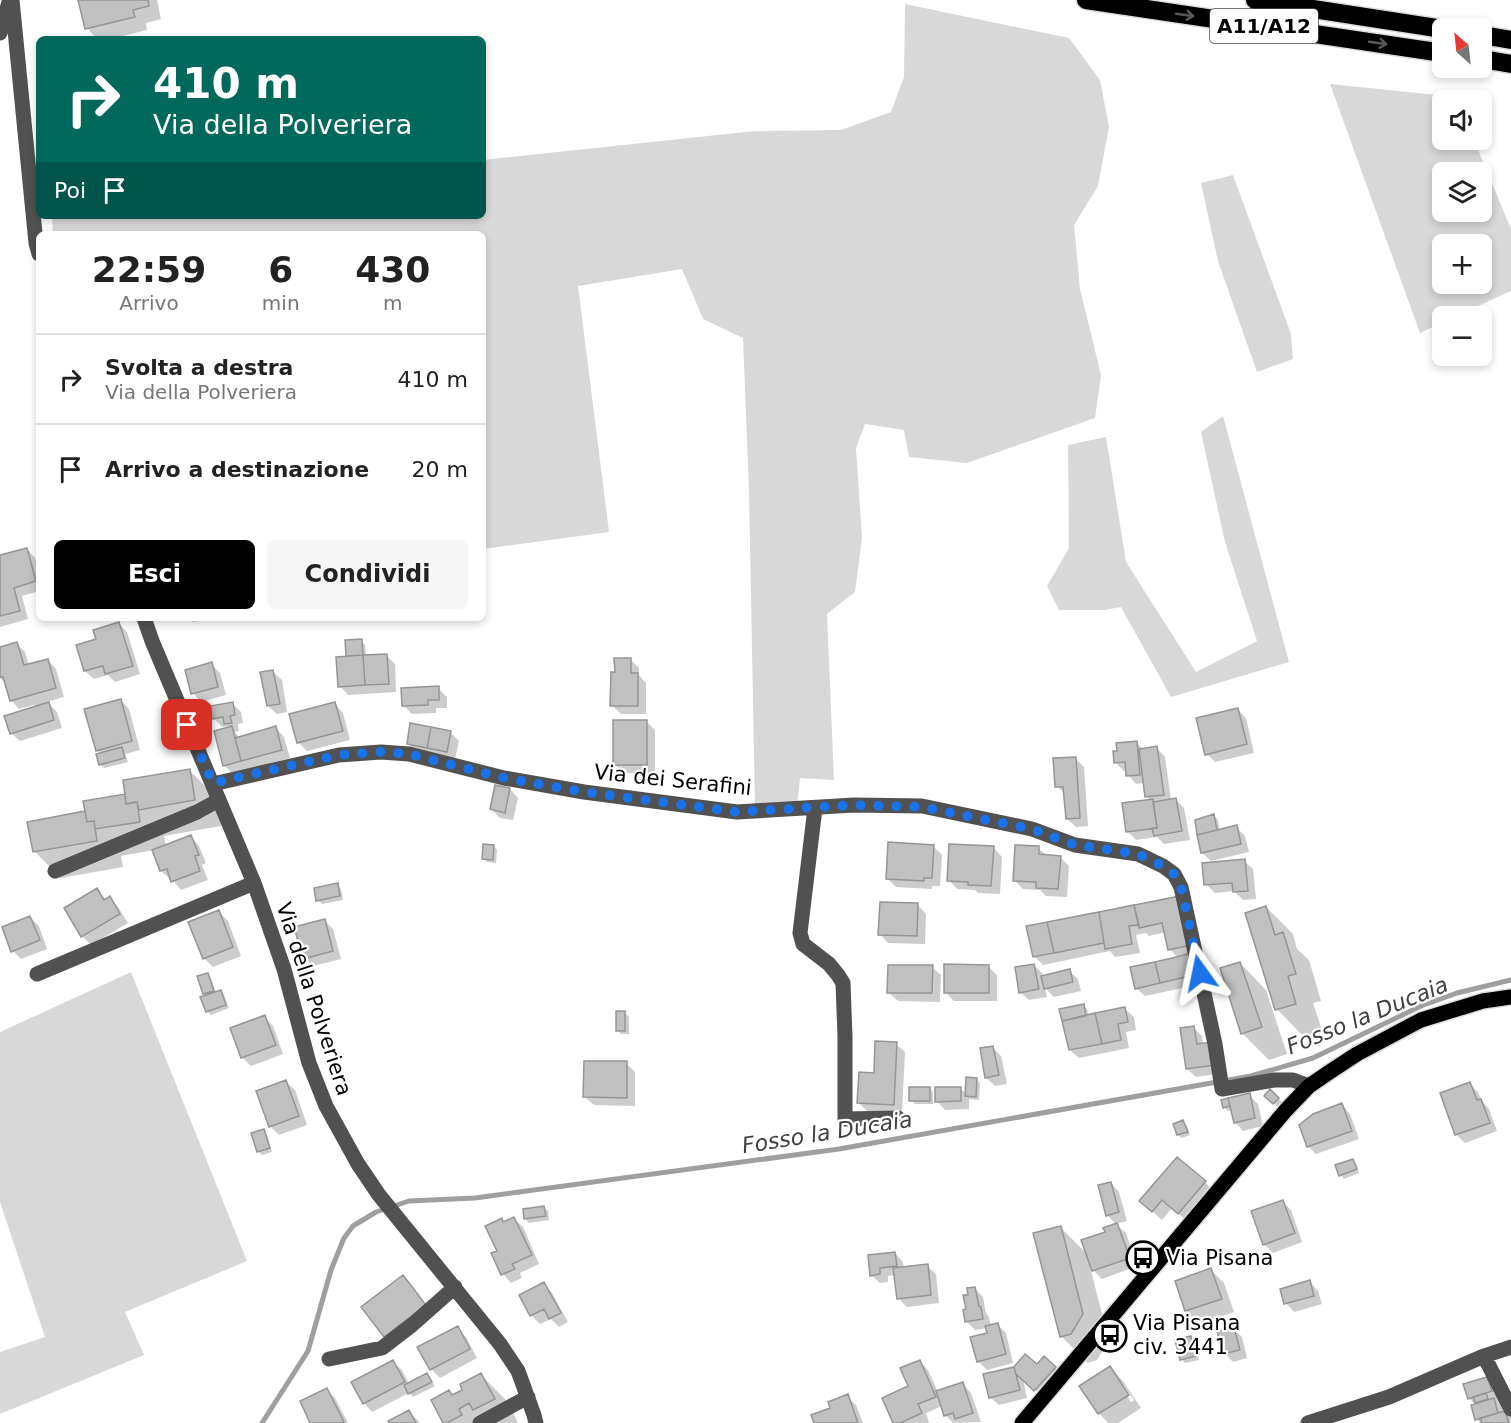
<!DOCTYPE html>
<html lang="it">
<head>
<meta charset="utf-8">
<style>
  :root { --surface:#fff; --page:#f6f6f6; --text:#222; --muted:#767676; --line:#e0e0e0; --accent:#000 }
  body { margin:0; font-family:"DejaVu Sans",sans-serif; background:var(--page); color:var(--text); height:100vh; display:flex; flex-direction:column; font-size:22px; white-space:nowrap }
  * { box-sizing:border-box; margin:0 }
  p { font-size:20px; color:var(--muted) }
  .icon { flex:none; width:33px; height:33px; fill:none; stroke:currentColor; stroke-width:2; stroke-linecap:round; stroke-linejoin:round }
  .map { position:relative; flex:1; overflow:hidden }
  .side { position:absolute; left:36px; top:231px; width:450px; height:390px; display:flex; flex-direction:column; background:var(--surface); border-radius:9px; box-shadow:0 3px 9px #0003 }
  .side>* { flex:none }
  .hud { position:absolute; left:36px; top:36px; width:450px; height:183px; border-radius:9px; box-shadow:0 3px 9px #0003; background:#00695c; color:#fff; overflow:hidden }
  .needle { width:39px; rotate:333deg }
  .fabs { position:absolute; left:1432px; top:18px; display:grid; gap:12px }
  .fabs a { display:grid; place-items:center; width:60px; height:60px; border-radius:9px; background:var(--surface); box-shadow:0 3px 9px #0003; font-size:30px }
  .pin { position:absolute; display:grid; place-items:center; width:51px; height:51px; color:#fff; margin:-26px; border-radius:12px; box-shadow:0 3px 9px #0006 }
  .me { position:absolute; width:66px; margin:-33px; rotate:348deg; stroke-linejoin:round; filter:drop-shadow(0 0 4px #0008) }
  .turn { display:flex; align-items:center; gap:21px; height:126px; padding:0 18px; font-size:27px }
  .turn .icon { width:78px; height:78px; stroke-width:2.5 }
  .turn b { display:block; font-size:42px; line-height:51px }
  .then { display:flex; align-items:center; height:57px; padding:0 18px; background:#0003; gap:12px; font-size:22px }
  .eta { display:flex; justify-content:space-evenly; align-items:center; height:102px; text-align:center }
  .eta b { font-size:36px; font-weight:700; line-height:42px }
  .button { display:flex; gap:12px; margin-top:auto; padding:12px 18px }
  .button a { flex:1; height:69px; border-radius:9px; background:var(--accent); color:#fff; font-size:24px; font-weight:700; line-height:69px; text-align:center }
  .button a+a { background:var(--page); color:var(--text) }
  ul { padding:0; list-style:none }
  li { display:flex; align-items:center; gap:18px; height:90px; padding:0 18px; border-top:2px solid var(--line) }
  li div { flex:1 }
  li b { display:block; font-size:22px }
  li em { font-style:normal }
  .map>svg:first-child { display:block }
  .green { fill:#d8d8d8; fill-rule:evenodd }
  .shadow { fill:#0003; fill-rule:evenodd }
  .lines { fill:none; stroke-linecap:round; stroke-linejoin:round }
  .stream { stroke:#9f9f9f; stroke-width:5 }
  .building { fill:#c0c0c0; stroke:#959595; stroke-width:1.5 }
  .major-casing { stroke:#dbdbdb; stroke-width:18 }
  .highway-casing { stroke:#dbdbdb; stroke-width:21 }
  .minor { stroke:#515151; stroke-width:15 }
  .major { stroke:#000; stroke-width:15 }
  .highway { stroke:#000; stroke-width:18 }
  .oneway { stroke:#595959 }
  .route { stroke:#1a73e8; stroke-width:10; stroke-dasharray:0 18 }
  .labels { text-anchor:middle; stroke-width:4.5; stroke-linejoin:round; paint-order:stroke }
  .shield { fill:#fff; stroke:#4c4c4c; stroke-width:1.5 }
  .shield-label { font-size:20px; font-weight:bold; fill:#000 }
  .street-label { font-size:21px; fill:#000; stroke:#fff }
  .poi-label { font-size:21px; fill:#000; stroke:#fff; text-anchor:start }
  .water-label { font-size:22px; font-style:italic; fill:#404040; stroke:#fff }
</style>
</head>
<body>
<div class="map">
<svg width="1511" height="1423" viewBox="0 0 1511 1423">
  <rect width="100%" height="100%" fill="#fff"/>
  <path class="green" d="M905 4 1069 38 1100 80 1109 127 1098 186 1074 225 1080 289 1101 375 1095 418 967 463 909 457 904 430 865 424 856 448 862 538 855 592 827 614 834 780 800 778 797 805 755 807 749 491 743 338 703 319 682 269 578 286 609 532 483 549V234H53L52 216H483V160L755 131 841 130 891 112 904 77Z
    M1330 84 1456 97 1457 100H1443V140H1474L1511 229V291L1456 316H1443V322L1420 333ZM1443 172H1482V212H1443ZM1443 244H1482V284H1443Z
    M1233 175 1291 334 1293 359 1257 372 1218 261 1201 183Z
    M1223 416 1289 662 1171 697 1121 607 1104 610H1059L1047 586 1069 548 1068 445 1106 437 1126 562 1196 672 1257 641 1225 542 1201 432Z
    M131 972 247 1261 125 1312 144 1355 0 1414V1352L45 1337 0 1202V1032Z"/>
  <path class="shadow" d="M80 0H157L161 19 146 23 147 30 111 39H97L87 28Z
    M27 549 35 558 39 572V591L22 596 28 619 0 627V557Z
    M189 618H218L193 622Z
    M119 624 127 632 140 674 115 682 108 675 94 679 85 671 98 640Z
    M361 641 365 645 366 656 386 655 395 664 396 692 348 695 340 686 348 658 347 642Z
    M17 644 25 652 29 666 48 660 56 669 64 697 47 702 57 712 62 728 20 741 11 733 35 708 34 705 19 709 11 700 7 685 0 678V648Z
    M630 659 639 668V675L646 683V714H621L612 705 616 673Z
    M211 664 220 673 226 695 201 702 193 693Z
    M273 672 282 680 287 712 277 714 268 706Z
    M438 688 447 697V708H436V713L412 714 403 705Z
    M121 700 129 709 140 750 125 754 128 762 104 768 100 764 101 754 97 750Z
    M233 704 241 712 243 723 238 724 239 731 235 732 240 738 276 728 284 737 290 758 233 774 224 765 231 726 222 727 213 718Z
    M335 704 343 713 350 740 307 751 298 742Z
    M1237 709 1246 718 1254 753 1215 762 1207 754Z
    M646 721 655 730V773H623L615 765Z
    M450 732 459 741 455 759 417 752 408 744Z
    M1136 742 1144 750 1157 748 1165 757 1171 800H1176L1184 808 1190 840 1164 844 1157 837 1136 840 1127 831 1150 800 1147 797 1145 783 1136 784 1128 775 1127 770 1124 771 1115 762Z
    M1075 758 1084 767 1088 826 1076 827 1067 819 1066 795 1057 786Z
    M189 770 216 797 221 826 164 836 166 847 191 837 199 846 206 863 202 865 208 880 181 890 172 879H170L161 871 154 850 121 856 123 867 61 878 34 851 86 813Z
    M510 789 518 798 513 820 500 818 491 809Z
    M1214 816 1218 820 1220 831 1236 827 1245 836 1249 852 1211 861 1202 853Z
    M494 846 497 850 496 863 487 862 484 858Z
    M933 846 942 855 940 886H932V889L896 887 887 878Z
    M994 848 1002 857 1000 894 978 893 975 890 957 889 949 880Z
    M1038 848 1047 856 1060 857 1069 866 1067 897 1046 896 1040 890 1023 889 1014 880Z
    M1244 861 1253 869 1256 899 1243 900 1234 891 1215 893 1206 884Z
    M337 885 341 889 343 900 322 904 318 900Z
    M97 890 106 900 110 898 118 907 128 923 91 945 83 937 66 908Z
    M1180 897 1206 983 1145 996 1136 988 1178 958 1170 949 1166 932 1149 936 1146 933 1136 935 1140 953 1115 957 1110 951 1043 965 1034 956 1028 927Z
    M918 905 926 914 925 944 888 943 880 934Z
    M1266 907 1293 934 1297 949 1309 960 1321 1001 1313 1003 1322 1030 1303 1036 1277 1009Z
    M219 912 228 921 241 956 213 967 204 958Z
    M30 917 39 926 47 949 21 959 13 951Z
    M324 920 333 929 341 959 313 966 304 958Z
    M1240 963 1266 990 1287 1054 1269 1060 1242 1033Z
    M1034 965 1043 974V977L1069 971 1078 979 1081 991 1054 997 1045 988 1047 997 1029 1000 1020 992Z
    M988 966 997 975V1001H954L945 992Z
    M932 967 941 975 940 1002 898 1001 889 993Z
    M207 974 211 978 216 993 221 991 224 995 229 1008 211 1015 207 1011V996L204 994Z
    M1083 1005 1087 1009 1089 1017 1125 1009 1134 1017 1136 1030 1126 1032 1129 1048 1079 1058 1070 1050Z
    M625 1013 629 1017V1034H621L618 1030Z
    M264 1017 273 1026 283 1054 251 1066 242 1057Z
    M1193 1027 1202 1036 1203 1045 1223 1073 1196 1077 1187 1069Z
    M896 1044 905 1052 902 1113 867 1111 859 1103 875 1074Z
    M992 1047 1001 1056 1007 1084 995 1086 986 1078Z
    M626 1063 635 1072V1106L594 1105 585 1097Z
    M976 1079 980 1083 979 1100 969 1099V1109L945 1110 937 1101 960 1088 966 1094Z
    M286 1082 295 1090 307 1125 279 1135 270 1126Z
    M1470 1084 1478 1092 1482 1101 1489 1109 1497 1131 1465 1143 1456 1134Z
    M929 1088 933 1092V1104H915L911 1100Z
    M1270 1091 1282 1102 1278 1107 1266 1096Z
    M1249 1095 1258 1104 1263 1126 1243 1131 1235 1122 1232 1110 1228 1111 1224 1107Z
    M1342 1105 1350 1114 1359 1139 1316 1154 1308 1146Z
    M1183 1122 1187 1126 1190 1135 1182 1138 1178 1135Z
    M263 1131 267 1135 272 1152 262 1155 258 1151Z
    M1352 1161 1356 1164 1359 1173 1344 1179 1341 1175Z
    M1205 1182 1213 1191 1187 1221 1172 1208 1162 1220 1141 1201Z
    M1111 1183 1119 1192 1127 1221 1116 1224 1126 1233 1137 1266 1102 1279 1090 1267 1109 1341 1097 1360 1088 1363 1061 1336 1060 1227 1088 1255 1107 1233 1117 1225 1107 1215Z
    M1282 1201 1291 1210 1302 1242 1273 1253 1264 1244Z
    M544 1208 548 1211 549 1220 529 1223 525 1219Z
    M514 1219 523 1227 539 1264 520 1273 522 1278 511 1283 503 1274 493 1254 499 1251 501 1220 504 1223Z
    M895 1253 903 1262 904 1269 927 1266 936 1274 939 1303 907 1307 898 1298 895 1275 888 1276V1282L880 1283 871 1275Z
    M1211 1270 1224 1283 1234 1312 1199 1324 1186 1311Z
    M1310 1282 1318 1291 1322 1304 1294 1312 1286 1303Z
    M544 1284 552 1293 568 1322 559 1327 551 1319 540 1324 532 1316 521 1296Z
    M974 1288 983 1297 986 1313 989 1317 991 1326 997 1324 1006 1333 1013 1363 987 1370 978 1361 989 1334 987 1328 975 1330 966 1321 968 1310Z
    M457 1328 466 1337 477 1358 440 1378 431 1369Z
    M1234 1329 1242 1337 1247 1358 1233 1362 1224 1353Z
    M1191 1338 1195 1342 1199 1360 1185 1363 1182 1359Z
    M919 1361 928 1370 938 1392 963 1384 971 1393 981 1422 953 1423 945 1415 942 1406 926 1413 929 1422 928 1423H895Z
    M393 1362 402 1370 409 1384 427 1375 435 1386 413 1397 409 1393 372 1412 364 1403Z
    M1037 1366 1055 1368 1063 1376 1044 1398 1023 1379 1027 1398 999 1405 990 1397 985 1375 1015 1368Z
    M1110 1368 1123 1381 1141 1408 1118 1423H1108L1099 1413ZM1118 1381H1121L1134 1400 1131 1402Z
    M481 1375 508 1402 518 1423H444L453 1396 464 1391Z
    M1487 1378 1511 1403V1423H1480L1477 1419 1476 1405 1469 1398Z
    M326 1389 335 1398 348 1423H312Z
    M847 1396 856 1405 863 1423H815Z
    M409 1411 420 1423H391Z"/>
  <g class="lines">
    <path class="stream" d="M262 1423 308 1351 331 1270 344 1238 353 1226 376 1212 409 1201 475 1198 839 1149 1251 1076 1313 1058 1421 1006 1457 993 1511 980"/>
  </g>
  <path class="building" d="M78 0H148L149 6 133 10 135 17 85 29Z
    M27 548 36 581 14 588 20 611 0 616V555Z
    M119 622 133 666 105 674 103 666 84 671 76 645 96 639 93 630Z
    M362 639 363 655 346 656 345 640Z
    M17 642 24 665 48 659 56 688 10 701 3 677H0V647Z
    M387 654 389 684 365 685 363 655Z
    M363 655 365 685 338 687 336 657Z
    M614 658H631V673H638V706H610L611 672H615Z
    M212 662 218 687 191 694 185 670Z
    M273 670 280 704 267 706 260 672Z
    M439 686V700H428V705L402 706 401 688Z
    M121 699 132 741 96 751 84 709Z
    M49 702 54 720 10 734 4 716Z
    M233 702 235 715 230 716 232 723 224 724 223 717 212 719 210 706Z
    M335 702 343 731 297 743 289 714Z
    M1238 708 1247 744 1205 755 1196 718Z
    M613 720H647V765H613Z
    M410 723 431 727 427 748 407 744Z
    M232 726 241 761 223 766 214 731Z
    M276 726 282 750 241 761 235 738Z
    M431 727 451 731 447 752 427 748Z
    M1137 741 1140 775 1126 776 1125 762 1114 763 1113 751H1117L1116 743Z
    M1157 746 1164 795 1145 797 1139 749Z
    M122 747 125 758 99 765 96 754Z
    M1076 757 1080 818 1066 819 1063 787H1055L1053 758Z
    M190 769 195 800 139 810 137 802 126 804 123 780Z
    M495 785 510 788 505 813 490 809Z
    M125 794 126 804 137 802 140 822 95 829 94 821 87 822 83 801Z
    M1176 798 1182 831 1154 836 1152 828H1157L1153 802Z
    M1153 799 1157 828 1126 832 1122 803Z
    M85 811 87 822 94 821 97 841 33 852 27 822Z
    M1214 814 1217 830 1197 835 1195 820Z
    M1237 825 1241 844 1201 853 1197 835Z
    M191 835 199 855 195 856 200 871 171 882 167 869 160 871 152 850Z
    M888 842 934 845 932 878H924V881L886 879Z
    M483 844 494 845 493 860 482 859Z
    M949 844 994 846 991 886 968 885V882L947 881Z
    M1015 845 1039 846V854L1061 856 1058 889 1036 888V882L1013 881Z
    M1245 859 1248 891 1233 892 1232 883 1204 885 1202 863Z
    M338 883 340 896 316 901 314 888Z
    M97 888 104 900 110 896 120 914 81 937 64 908Z
    M1180 896 1191 945 1168 950 1162 923 1139 928 1134 905Z
    M880 902 918 903 917 936 878 935Z
    M1134 905 1139 925 1129 926 1132 944 1105 949 1099 912Z
    M1266 906 1275 935 1283 932 1296 974 1288 976 1296 1004 1275 1010 1245 913Z
    M219 910 233 947 203 959 188 922Z
    M1099 912 1104 943 1054 953 1047 922Z
    M30 916 40 940 11 952 2 927Z
    M325 919 333 951 303 959 294 927Z
    M1047 922 1054 953 1033 957 1026 926Z
    M1193 953 1198 974 1160 983 1155 962Z
    M1155 962 1160 983 1135 989 1130 967Z
    M1240 962 1262 1027 1241 1034 1220 968Z
    M944 964 989 965V993H944Z
    M1034 964 1039 989 1019 993 1015 967Z
    M888 965H933L932 993H887Z
    M1070 969 1073 982 1044 989 1041 976Z
    M208 973 214 991 203 994 197 976Z
    M221 990 226 1005 206 1012 200 997Z
    M1084 1004 1086 1016 1062 1021 1059 1009Z
    M1125 1007 1128 1022 1118 1024 1121 1040 1102 1044 1095 1013Z
    M616 1011H625V1031H616Z
    M1095 1013 1102 1044 1069 1050 1062 1021Z
    M265 1015 276 1045 241 1058 230 1028Z
    M1194 1026 1197 1044 1212 1042 1215 1065 1186 1069 1180 1028Z
    M875 1041 897 1042 894 1105 857 1103 859 1072 874 1073Z
    M993 1046 999 1075 985 1078 980 1048Z
    M584 1061H627V1098L583 1097Z
    M966 1077 977 1078 976 1097 965 1096Z
    M286 1080 299 1116 269 1127 256 1091Z
    M1470 1082 1477 1100 1481 1099 1490 1123 1455 1135 1440 1093Z
    M909 1087H930V1101H909Z
    M935 1087H961V1101L935 1102Z
    M1270 1089 1279 1098 1273 1104 1264 1096Z
    M1250 1093 1255 1118 1234 1123 1228 1098Z
    M1228 1098 1230 1106 1223 1108 1221 1100Z
    M1342 1103 1352 1131 1307 1147 1299 1125 1313 1114Z
    M1183 1120 1188 1132 1177 1135 1173 1124Z
    M264 1129 270 1148 257 1152 251 1133Z
    M1177 1157 1206 1181 1178 1214 1162 1200 1152 1212 1139 1201Z
    M1353 1159 1357 1169 1339 1176 1335 1165Z
    M1111 1182 1119 1212 1106 1216 1098 1185Z
    M1283 1200 1295 1233 1263 1245 1251 1211Z
    M544 1206 546 1216 524 1219 523 1209Z
    M514 1217 532 1255 512 1264 515 1269 501 1275 491 1253 497 1251 485 1226 502 1218 503 1222Z
    M1117 1223 1130 1258 1092 1271 1081 1240 1105 1232 1103 1228Z
    M1061 1226 1083 1314 1071 1334 1060 1337 1033 1233Z
    M895 1252 897 1266 880 1268V1274L870 1276 868 1255Z
    M928 1264 931 1295 897 1299 893 1268Z
    M1211 1268 1222 1299 1185 1311 1175 1281Z
    M403 1275 426 1305 384 1337 361 1307Z
    M1310 1280 1314 1296 1284 1304 1280 1289Z
    M544 1282 561 1313 549 1319 544 1309 530 1316 519 1295Z
    M975 1287 979 1306 981 1307 983 1319 965 1322 963 1310 966 1309 963 1295H968L967 1288Z
    M998 1323 1006 1354 977 1362 970 1337 987 1333 985 1326Z
    M458 1326 470 1349 430 1370 417 1347Z
    M1234 1327 1240 1350 1223 1354 1217 1331Z
    M1191 1336 1196 1356 1180 1360 1175 1340Z
    M1025 1354 1037 1364 1044 1356 1056 1367 1034 1391 1016 1374 1014 1367Z
    M393 1360 405 1382 363 1404 351 1382Z
    M920 1360 936 1397 918 1404 922 1413 900 1423H893L882 1398 908 1386 900 1368Z
    M1110 1366 1129 1395 1098 1414 1079 1386Z
    M1014 1367 1020 1390 989 1398 983 1374Z
    M427 1373 432 1382 408 1394 404 1385Z
    M481 1373 495 1399 473 1410 469 1403 459 1409 462 1415 447 1423H443L431 1400 449 1390 452 1395 462 1390 460 1384Z
    M1487 1377 1492 1391 1468 1399 1463 1384Z
    M963 1382 973 1413 955 1419 953 1413 944 1416 936 1391Z
    M327 1388 344 1422 341 1423H310L300 1401Z
    M1486 1393 1488 1399 1475 1403 1473 1397Z
    M848 1394 858 1423H814L811 1415 830 1408 828 1402Z
    M1494 1398 1498 1413 1475 1420 1471 1405Z
    M409 1410 416 1423H389L388 1421Z
    M1505 1411 1509 1423H1482L1480 1418Z"/>
  <g class="lines">
    <g class="major-casing">
      <path id="major" d="M1022 1423 1286 1110 1309 1086 1328 1073 1357 1054 1421 1020 1483 1001 1511 997"/>
    </g>
    <g class="highway-casing">
      <path id="highway" d="M1086 0 1443 53
        M1255 0 1443 29
        M1482 35 1511 40
        M1482 59 1511 64"/>
    </g>
    <path class="minor" d="M12 0 36 243 39 254
      M0 33 9 2
      M144 618 152 641 254 883 284 969 309 1063 326 1106 358 1164 379 1195 500 1344 518 1371 534 1415 536 1423
      M213 784 339 755 381 752 409 754 504 778 584 792 737 812 854 805 922 806 1032 829 1075 845 1138 854 1163 866 1174 874 1181 887 1215 1044 1222 1089 1274 1080H1293L1309 1086
      M815 808 800 933 803 944 829 964 838 975 843 983 845 1037V1119L898 1118
      M55 871 197 812 219 800
      M37 974 254 883
      M1484 1356 1511 1409
      M329 1359 382 1348 412 1325 455 1287
      M480 1423 528 1397
      M1308 1423 1389 1397 1484 1356 1511 1347"/>
    <use href="#major" class="major"/>
    <use href="#highway" class="highway"/>
  </g>
  <defs><path id="oneway-shaft" d="M-6 0H5M1.5-3L5.5 0L1.5 3" fill="none" stroke-width="1.6" stroke-linecap="round" stroke-linejoin="round" transform="scale(1.5)"/></defs>
  <g class="oneway">
    <use href="#oneway-shaft" transform="translate(1185 15) rotate(8)"/>
    <use href="#oneway-shaft" transform="translate(1378 43) rotate(8)"/>
  </g>
  <g class="lines">
    <path class="route" d="M187 725 213 783 339 755 381 752 409 754 504 778 584 792 737 812 854 805 922 807 1032 829 1075 845 1138 854 1163 866 1174 874 1181 887 1200 973"/>
  </g>
  <defs>
    <g id="bus-ring" transform="scale(1.725)"><circle r="9.5" fill="#fff" stroke="#000" stroke-width="1.5"/><path d="M-5-6H5V4H4V6H2V4H-2V6H-4V4H-5ZM-3.5-4V0h7V-4ZM-3.5 1.2v1.5H-2V1.2ZM2 1.2v1.5H3.5V1.2Z" fill="#000"/></g>
  </defs>
  <g fill-rule="evenodd">
    <use href="#bus-ring" x="1143" y="1258"/>
    <use href="#bus-ring" x="1110" y="1335"/>
  </g>
  <g class="labels">
    <rect class="shield" x="1210" y="9" width="108" height="34" rx="4.5"/>
    <g class="shield-label">
      <text x="1264" y="33">A11/A12</text>
    </g>
    <g class="street-label">
      <text transform="translate(673 780) rotate(6)" y="7">Via dei Serafini</text>
      <text transform="translate(314 999) rotate(72)" y="7">Via della Polveriera</text>
    </g>
    <g class="poi-label">
      <text x="1166" y="1265">Via Pisana</text>
      <text x="1133" y="1330">Via Pisana<tspan x="1133" dy="24">civ. 3441</tspan></text>
    </g>
    <g class="water-label">
      <text transform="translate(1367 1015) rotate(-22)" y="8">Fosso la Ducaia</text>
      <text transform="translate(827 1132) rotate(-9)" y="8">Fosso la Ducaia</text>
    </g>
  </g>
</svg>
<div class="fabs">
<a><svg class="needle" viewBox="-14 -14 28 28"><path d="M0-13l5 13h-10z" fill="#e53935"/><path d="M0 13l5-13h-10z" fill="#767676"/></svg></a>
<a><svg class="icon" aria-label="sound" viewBox="0 0 24 24"><path d="M4 9h4l5-4v14l-5-4H4zM17 9q2 3 0 6"/></svg></a>
<a><svg class="icon" aria-label="layers" viewBox="0 0 24 24"><path d="M12 4l9 5-9 5-9-5zM3 14l9 5 9-5"/></svg></a>
<a>+</a>
<a>−</a>
</div>
<div class="pin" style="left:187px;top:725px;background:#d93025"><svg class="icon" aria-label="arrive" viewBox="0 0 24 24"><path d="M6 21V4h12l-3 4 3 4H6"/></svg></div>
<svg class="me" style="left:1200px;top:973px" viewBox="-20 -20 40 40"><path d="M0-17L14 15 0 8-14 15z" fill="#1a73e8" stroke="#fff" stroke-width="4"/></svg>
<div class="hud">
<div class="turn"><svg class="icon" aria-label="right" viewBox="0 0 24 24"><path d="M7 20v-9h11M14 6l5 5-5 5"/></svg><div><b>410 m</b>Via della Polveriera</div></div>
<div class="then">Poi<svg class="icon" aria-label="arrive" viewBox="0 0 24 24"><path d="M6 21V4h12l-3 4 3 4H6"/></svg></div>
</div>
<section class="side">
<div class="eta">
<div><b>22:59</b><p>Arrivo</p></div>
<div><b>6</b><p>min</p></div>
<div><b>430</b><p>m</p></div>
</div>
<ul>
<li><svg class="icon" aria-label="right" viewBox="0 0 24 24"><path d="M7 20v-9h11M14 6l5 5-5 5"/></svg><div><b>Svolta a destra</b><p>Via della Polveriera</p></div><em>410 m</em></li>
<li><svg class="icon" aria-label="arrive" viewBox="0 0 24 24"><path d="M6 21V4h12l-3 4 3 4H6"/></svg><div><b>Arrivo a destinazione</b></div><em>20 m</em></li>
</ul>
<div class="button"><a>Esci</a><a>Condividi</a></div>
</section>
</div>
</body>
</html>
